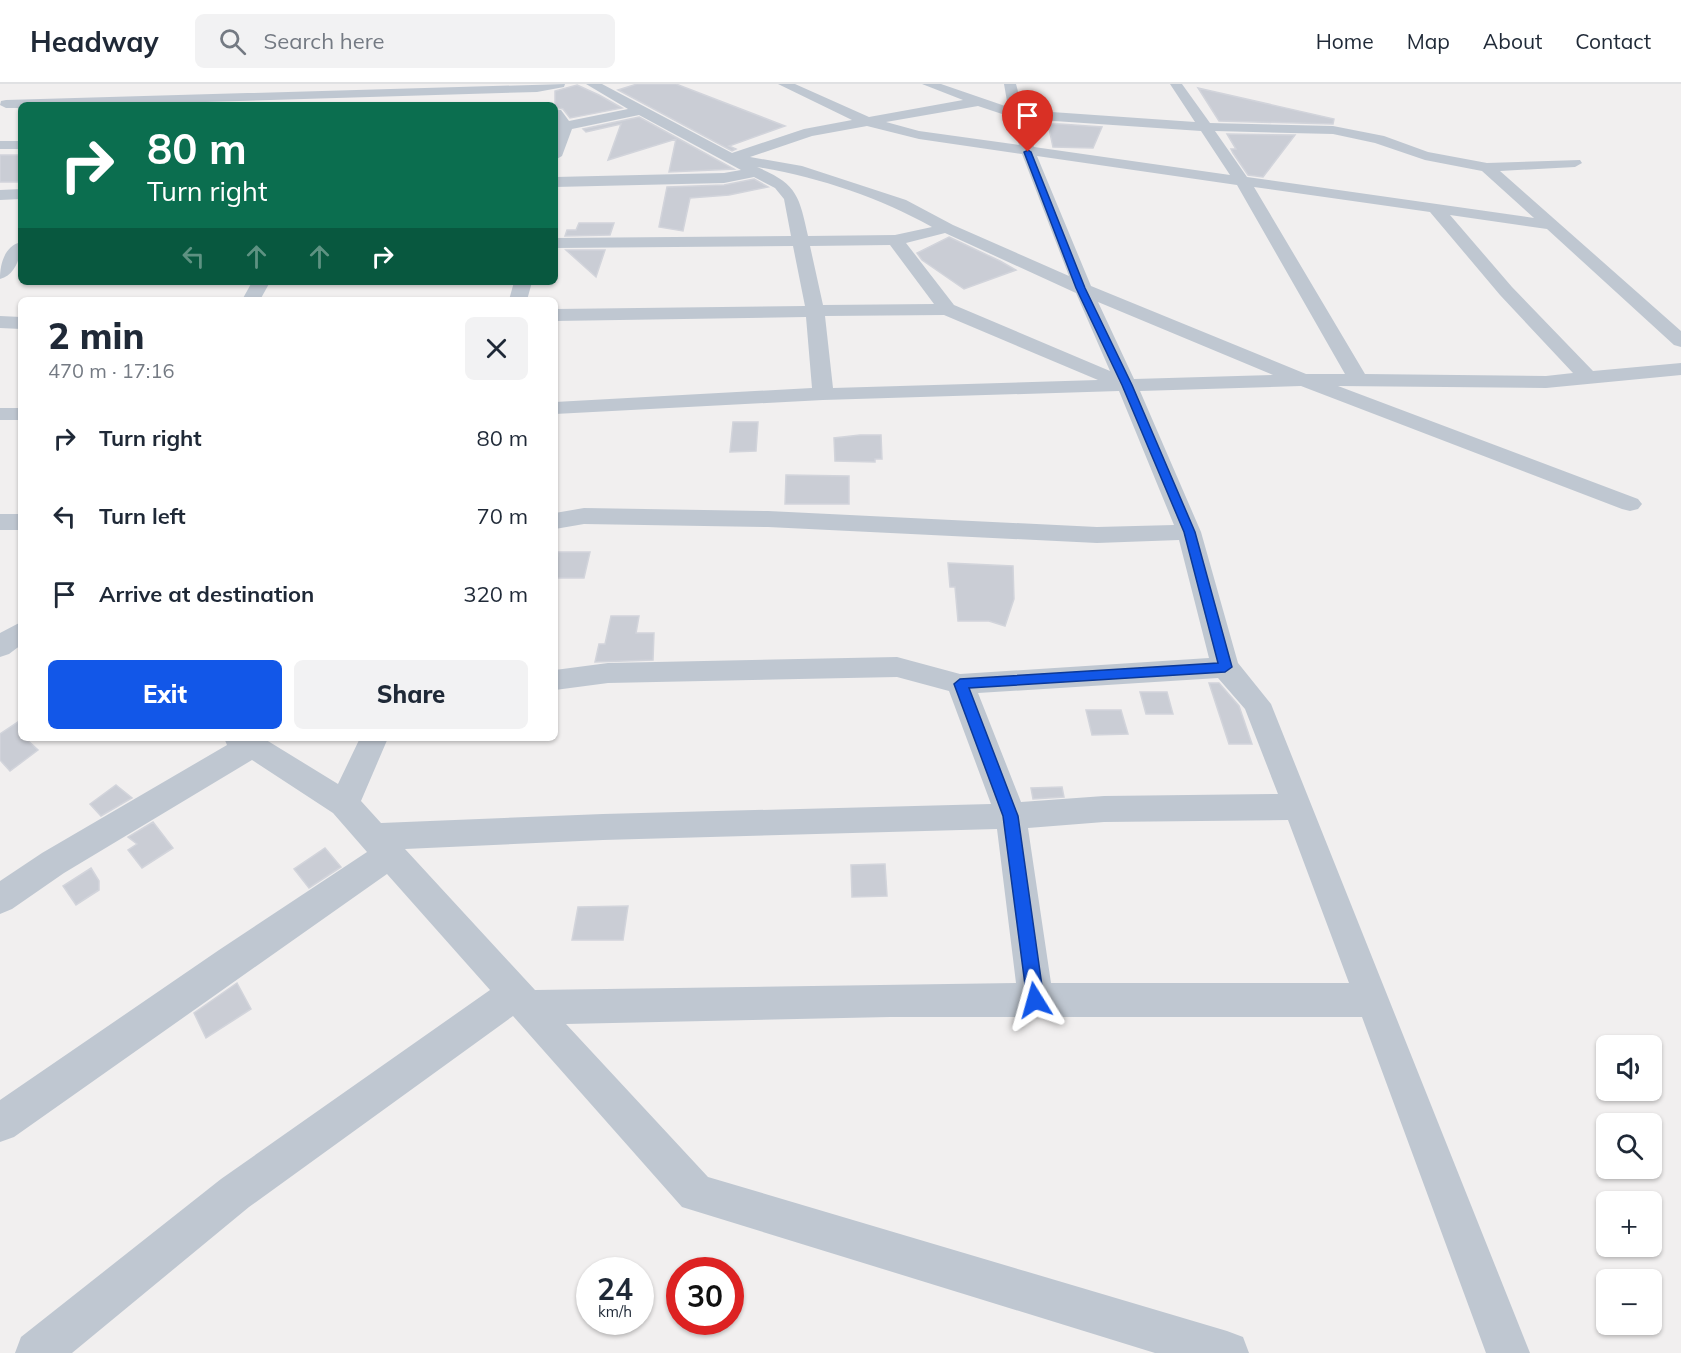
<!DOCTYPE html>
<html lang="en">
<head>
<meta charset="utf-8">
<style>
  :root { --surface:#fff; --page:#f2f2f3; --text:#1f2937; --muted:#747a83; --line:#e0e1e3; --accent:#1257e8 }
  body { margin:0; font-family:Mulish,sans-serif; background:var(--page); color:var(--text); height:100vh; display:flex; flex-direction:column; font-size:22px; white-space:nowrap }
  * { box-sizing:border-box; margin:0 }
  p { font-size:20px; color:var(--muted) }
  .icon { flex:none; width:33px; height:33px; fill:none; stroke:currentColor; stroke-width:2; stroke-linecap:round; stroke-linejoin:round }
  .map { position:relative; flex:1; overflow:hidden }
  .drawer { position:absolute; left:18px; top:213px; width:540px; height:444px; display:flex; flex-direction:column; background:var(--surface); border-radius:9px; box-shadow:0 2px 4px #0004 }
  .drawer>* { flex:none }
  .top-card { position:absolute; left:18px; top:18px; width:540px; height:183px; border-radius:9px; box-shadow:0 2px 4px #0004; background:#0b6e4f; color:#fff; overflow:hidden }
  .tools { position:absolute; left:1596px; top:951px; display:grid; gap:12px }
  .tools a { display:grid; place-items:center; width:66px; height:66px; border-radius:9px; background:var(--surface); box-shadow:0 2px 4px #0004; font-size:30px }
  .speed { position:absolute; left:576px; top:1173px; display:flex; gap:12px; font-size:30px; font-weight:700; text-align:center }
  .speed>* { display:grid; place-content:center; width:78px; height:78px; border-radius:50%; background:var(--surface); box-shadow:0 2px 4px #0004; line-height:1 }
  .speed small { font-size:15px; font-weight:400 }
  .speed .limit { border:9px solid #d22; background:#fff; color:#111 }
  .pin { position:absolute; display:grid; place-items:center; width:51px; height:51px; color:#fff; margin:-62px -26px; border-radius:50% 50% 50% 0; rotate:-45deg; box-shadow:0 0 6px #0007 }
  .pin .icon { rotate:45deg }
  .me { position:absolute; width:66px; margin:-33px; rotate:352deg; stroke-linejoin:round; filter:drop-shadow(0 0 4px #0008) }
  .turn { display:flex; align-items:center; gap:21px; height:126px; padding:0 30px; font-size:27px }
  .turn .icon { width:78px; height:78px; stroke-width:2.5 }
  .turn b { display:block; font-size:42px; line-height:51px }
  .lanes { display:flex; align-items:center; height:57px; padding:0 30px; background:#0003; justify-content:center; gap:30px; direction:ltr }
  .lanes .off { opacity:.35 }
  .round { display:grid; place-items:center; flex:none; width:63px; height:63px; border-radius:9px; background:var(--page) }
  .overview { display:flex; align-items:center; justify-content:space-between; height:102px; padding:0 30px }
  h1 { font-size:36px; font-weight:800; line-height:45px }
  .button { display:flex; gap:12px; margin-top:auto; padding:12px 30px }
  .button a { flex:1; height:69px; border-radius:9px; background:var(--accent); color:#fff; font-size:24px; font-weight:800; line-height:69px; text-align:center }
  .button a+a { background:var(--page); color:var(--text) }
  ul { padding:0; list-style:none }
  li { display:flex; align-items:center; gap:18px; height:78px; padding:0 30px }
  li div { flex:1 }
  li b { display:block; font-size:22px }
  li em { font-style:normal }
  header { display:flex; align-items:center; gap:36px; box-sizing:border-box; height:84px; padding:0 30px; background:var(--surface); border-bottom:2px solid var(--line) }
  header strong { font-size:28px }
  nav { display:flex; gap:33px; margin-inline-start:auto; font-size:21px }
  .search { width:420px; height:54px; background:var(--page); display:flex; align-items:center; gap:15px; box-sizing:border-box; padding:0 21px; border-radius:9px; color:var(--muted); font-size:22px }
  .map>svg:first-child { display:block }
  .building { fill:#cacdd5; stroke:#d2d4db; stroke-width:1.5 }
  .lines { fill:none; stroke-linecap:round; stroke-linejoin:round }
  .minor { fill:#bfc7d1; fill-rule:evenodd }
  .route { fill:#1257e8; stroke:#0c3997; stroke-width:1.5 }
</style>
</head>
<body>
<header>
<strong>Headway</strong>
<div class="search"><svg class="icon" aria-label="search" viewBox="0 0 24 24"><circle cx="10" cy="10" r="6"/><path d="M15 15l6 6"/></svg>Search here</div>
<nav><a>Home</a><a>Map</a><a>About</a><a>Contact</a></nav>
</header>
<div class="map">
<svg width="1681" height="1269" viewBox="0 0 1681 1269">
  <rect width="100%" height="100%" fill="#f1efef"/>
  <path class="building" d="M637 0H676L785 42 729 62 736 65 732 67 618 6Z
    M577 1 599 11 622 24 570 34 563 25 555 23V7Z
    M1198 4 1334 35 1333 40 1219 37Z
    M639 33 734 85 669 88 676 55 608 76 621 40 586 48 583 45Z
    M1048 40H1060L1102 43 1093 64 1053 63Z
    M1227 50 1295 51 1263 93 1248 91 1233 69 1231 65H1236Z
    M0 71H21V98H0Z
    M754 95 768 103 729 111 690 114 683 147 659 143 667 103 724 101Z
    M579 139H614L610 151 565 152 567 146H576Z
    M949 153 1000 177 1016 186 964 205 922 176 917 169Z
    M566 166H605L596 193Z
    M733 338H758L756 367 730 368Z
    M860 351H881L882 375H875V378L835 377 834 354Z
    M786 391 849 392V420H785Z
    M558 468H590L584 494H555Z
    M948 479 1013 482 1014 515 1005 542 989 537H958L955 503H950Z
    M611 532H639L636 549H654L653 576 595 578 599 560H605Z
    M1209 599H1219L1239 622 1252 660H1229Z
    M1140 608H1167L1173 630H1146Z
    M1086 626H1121L1128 650 1092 651Z
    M21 636V654H25L38 666 10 687 0 676V650Z
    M116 701 132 714 101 732 90 720Z
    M1062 703 1064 713 1033 715 1031 704Z
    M153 738 173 764 142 784 128 766 137 760 128 753Z
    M325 764 341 783 309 804 294 785Z
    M885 780 887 812 852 813 851 781Z
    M91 784 99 797V806L76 821 63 802Z
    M628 822 623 856H572L578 823Z
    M237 899 251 925 206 954 194 929Z"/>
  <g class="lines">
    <path class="minor" d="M565 0 564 3 537 8 105 21H21V24H6L0 21 1 17 6 16Z
      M586 0H602L732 69 804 45 852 36 778 0H795L869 33 963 16 922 0H941L1008 23 1004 0H1016L1023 26 1195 38 1170 0H1182L1210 39 1333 42 1384 52 1428 68 1487 79 1580 76 1582 79 1575 83 1500 87 1681 247V263L1674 261 1547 145 1450 131 1512 203 1593 287 1681 279V291L1546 304 1338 302 1638 415 1642 420 1638 425 1630 427 1622 425 1301 302 1140 307 1201 448 1238 579 1271 620 1530 1269H1486L1362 933H890L566 940 708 1093 1227 1247 1243 1253 1249 1269H1155L682 1123 513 932 249 1123 72 1269H15L21 1253 221 1095 490 906 387 790 14 1053 0 1058V1016L219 866 367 768 333 729 252 676 64 789 12 825 0 830V797L42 769 227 661 224 654H263L338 700 360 654H388L361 717 381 739 603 730 991 720 949 607 897 593 608 599 555 606V586L608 579 897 573 960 590 1209 574 1179 456 1097 459 768 443 584 440 555 445V429L584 424 768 427 1097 443 1174 441 1119 307 823 316 555 330V318L812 304 806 233 555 237V225L805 222 793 162 555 164V154L791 152 784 115 775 104 754 93 724 99 555 103V93L724 89 741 86 639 31 572 45 562 72 555 76V25L561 26 569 37 628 25ZM978 22 1011 33 1019 61 919 47 886 38ZM1025 35 1201 47 1230 91 1034 63ZM867 42 919 55 1022 70 1069 192 953 141 906 116 802 82 750 73 812 52ZM1215 47 1333 50 1375 59 1425 76 1482 87 1534 134 1247 93ZM1037 72 1237 101 1345 290H1306L1091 202ZM757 83C818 93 878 113 932 143L895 151 808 152C799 111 797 100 757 83ZM1254 103 1430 128 1500 211 1573 289 1546 292 1365 290ZM945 149 1076 209 1110 287 954 221 906 159ZM890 161 934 220 823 221 810 162ZM1098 218 1273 291 1134 295ZM944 231 1098 296 833 304 825 232ZM1218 594 1245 625 1278 710 1104 712 1021 718 978 609ZM1288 736 1349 899H1051L1028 744 1104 738ZM997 745 1016 899 535 906 405 765 603 756Z
      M0 57H21V65H0Z
      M21 105V115L0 116V106Z
      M21 158C21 172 16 191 0 195 0 181 4 162 21 158Z
      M252 198H270L260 216H242Z
      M514 198H532L527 216H509Z
      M0 232 21 233V245L0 244Z
      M0 324H21V336H0Z
      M0 430H21V446H0Z
      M21 538V561L9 570 0 573V549Z"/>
  </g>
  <path class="route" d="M1028 66 1031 68 1085 204 1132 301 1195 448 1232 583 1225 588 969 604 1018 732 1044 916 1041 922 1035 924 1029 922 1027 916 1003 732 954 600 960 595 1218 579 1184 448 1122 301 1076 204 1024 68Z"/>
</svg>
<div class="tools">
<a><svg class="icon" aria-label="sound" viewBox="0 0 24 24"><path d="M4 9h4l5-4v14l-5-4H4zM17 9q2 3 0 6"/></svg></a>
<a><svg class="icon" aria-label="search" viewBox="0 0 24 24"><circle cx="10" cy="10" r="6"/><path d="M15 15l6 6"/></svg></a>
<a>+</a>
<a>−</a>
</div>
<div class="speed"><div>24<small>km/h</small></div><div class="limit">30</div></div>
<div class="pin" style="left:1028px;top:68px;background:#d93025"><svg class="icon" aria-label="arrive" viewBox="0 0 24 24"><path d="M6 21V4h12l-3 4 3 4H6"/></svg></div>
<svg class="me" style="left:1035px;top:916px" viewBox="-20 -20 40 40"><path d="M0-17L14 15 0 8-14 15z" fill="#1257e8" stroke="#fff" stroke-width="4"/></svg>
<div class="top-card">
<div class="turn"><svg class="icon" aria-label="right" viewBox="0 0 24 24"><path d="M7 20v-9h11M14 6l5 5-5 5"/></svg><div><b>80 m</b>Turn right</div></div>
<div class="lanes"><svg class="icon off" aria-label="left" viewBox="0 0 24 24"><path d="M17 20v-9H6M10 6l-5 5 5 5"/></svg><svg class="icon off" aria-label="ahead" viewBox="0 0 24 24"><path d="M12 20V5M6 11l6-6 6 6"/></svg><svg class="icon off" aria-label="ahead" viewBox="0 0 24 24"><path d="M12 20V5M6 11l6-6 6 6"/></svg><svg class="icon" aria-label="right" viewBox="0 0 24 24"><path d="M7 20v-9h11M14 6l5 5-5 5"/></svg></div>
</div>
<section class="drawer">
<div class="overview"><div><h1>2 min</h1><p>470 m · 17:16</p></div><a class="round"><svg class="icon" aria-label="close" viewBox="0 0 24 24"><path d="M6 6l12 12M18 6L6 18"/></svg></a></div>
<ul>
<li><svg class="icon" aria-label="right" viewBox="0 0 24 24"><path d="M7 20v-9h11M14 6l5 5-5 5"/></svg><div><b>Turn right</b></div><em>80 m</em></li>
<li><svg class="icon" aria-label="left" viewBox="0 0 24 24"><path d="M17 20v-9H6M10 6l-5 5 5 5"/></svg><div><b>Turn left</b></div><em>70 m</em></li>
<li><svg class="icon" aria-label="arrive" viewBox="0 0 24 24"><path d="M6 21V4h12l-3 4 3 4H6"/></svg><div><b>Arrive at destination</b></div><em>320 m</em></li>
</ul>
<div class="button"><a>Exit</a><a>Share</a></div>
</section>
</div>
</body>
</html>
